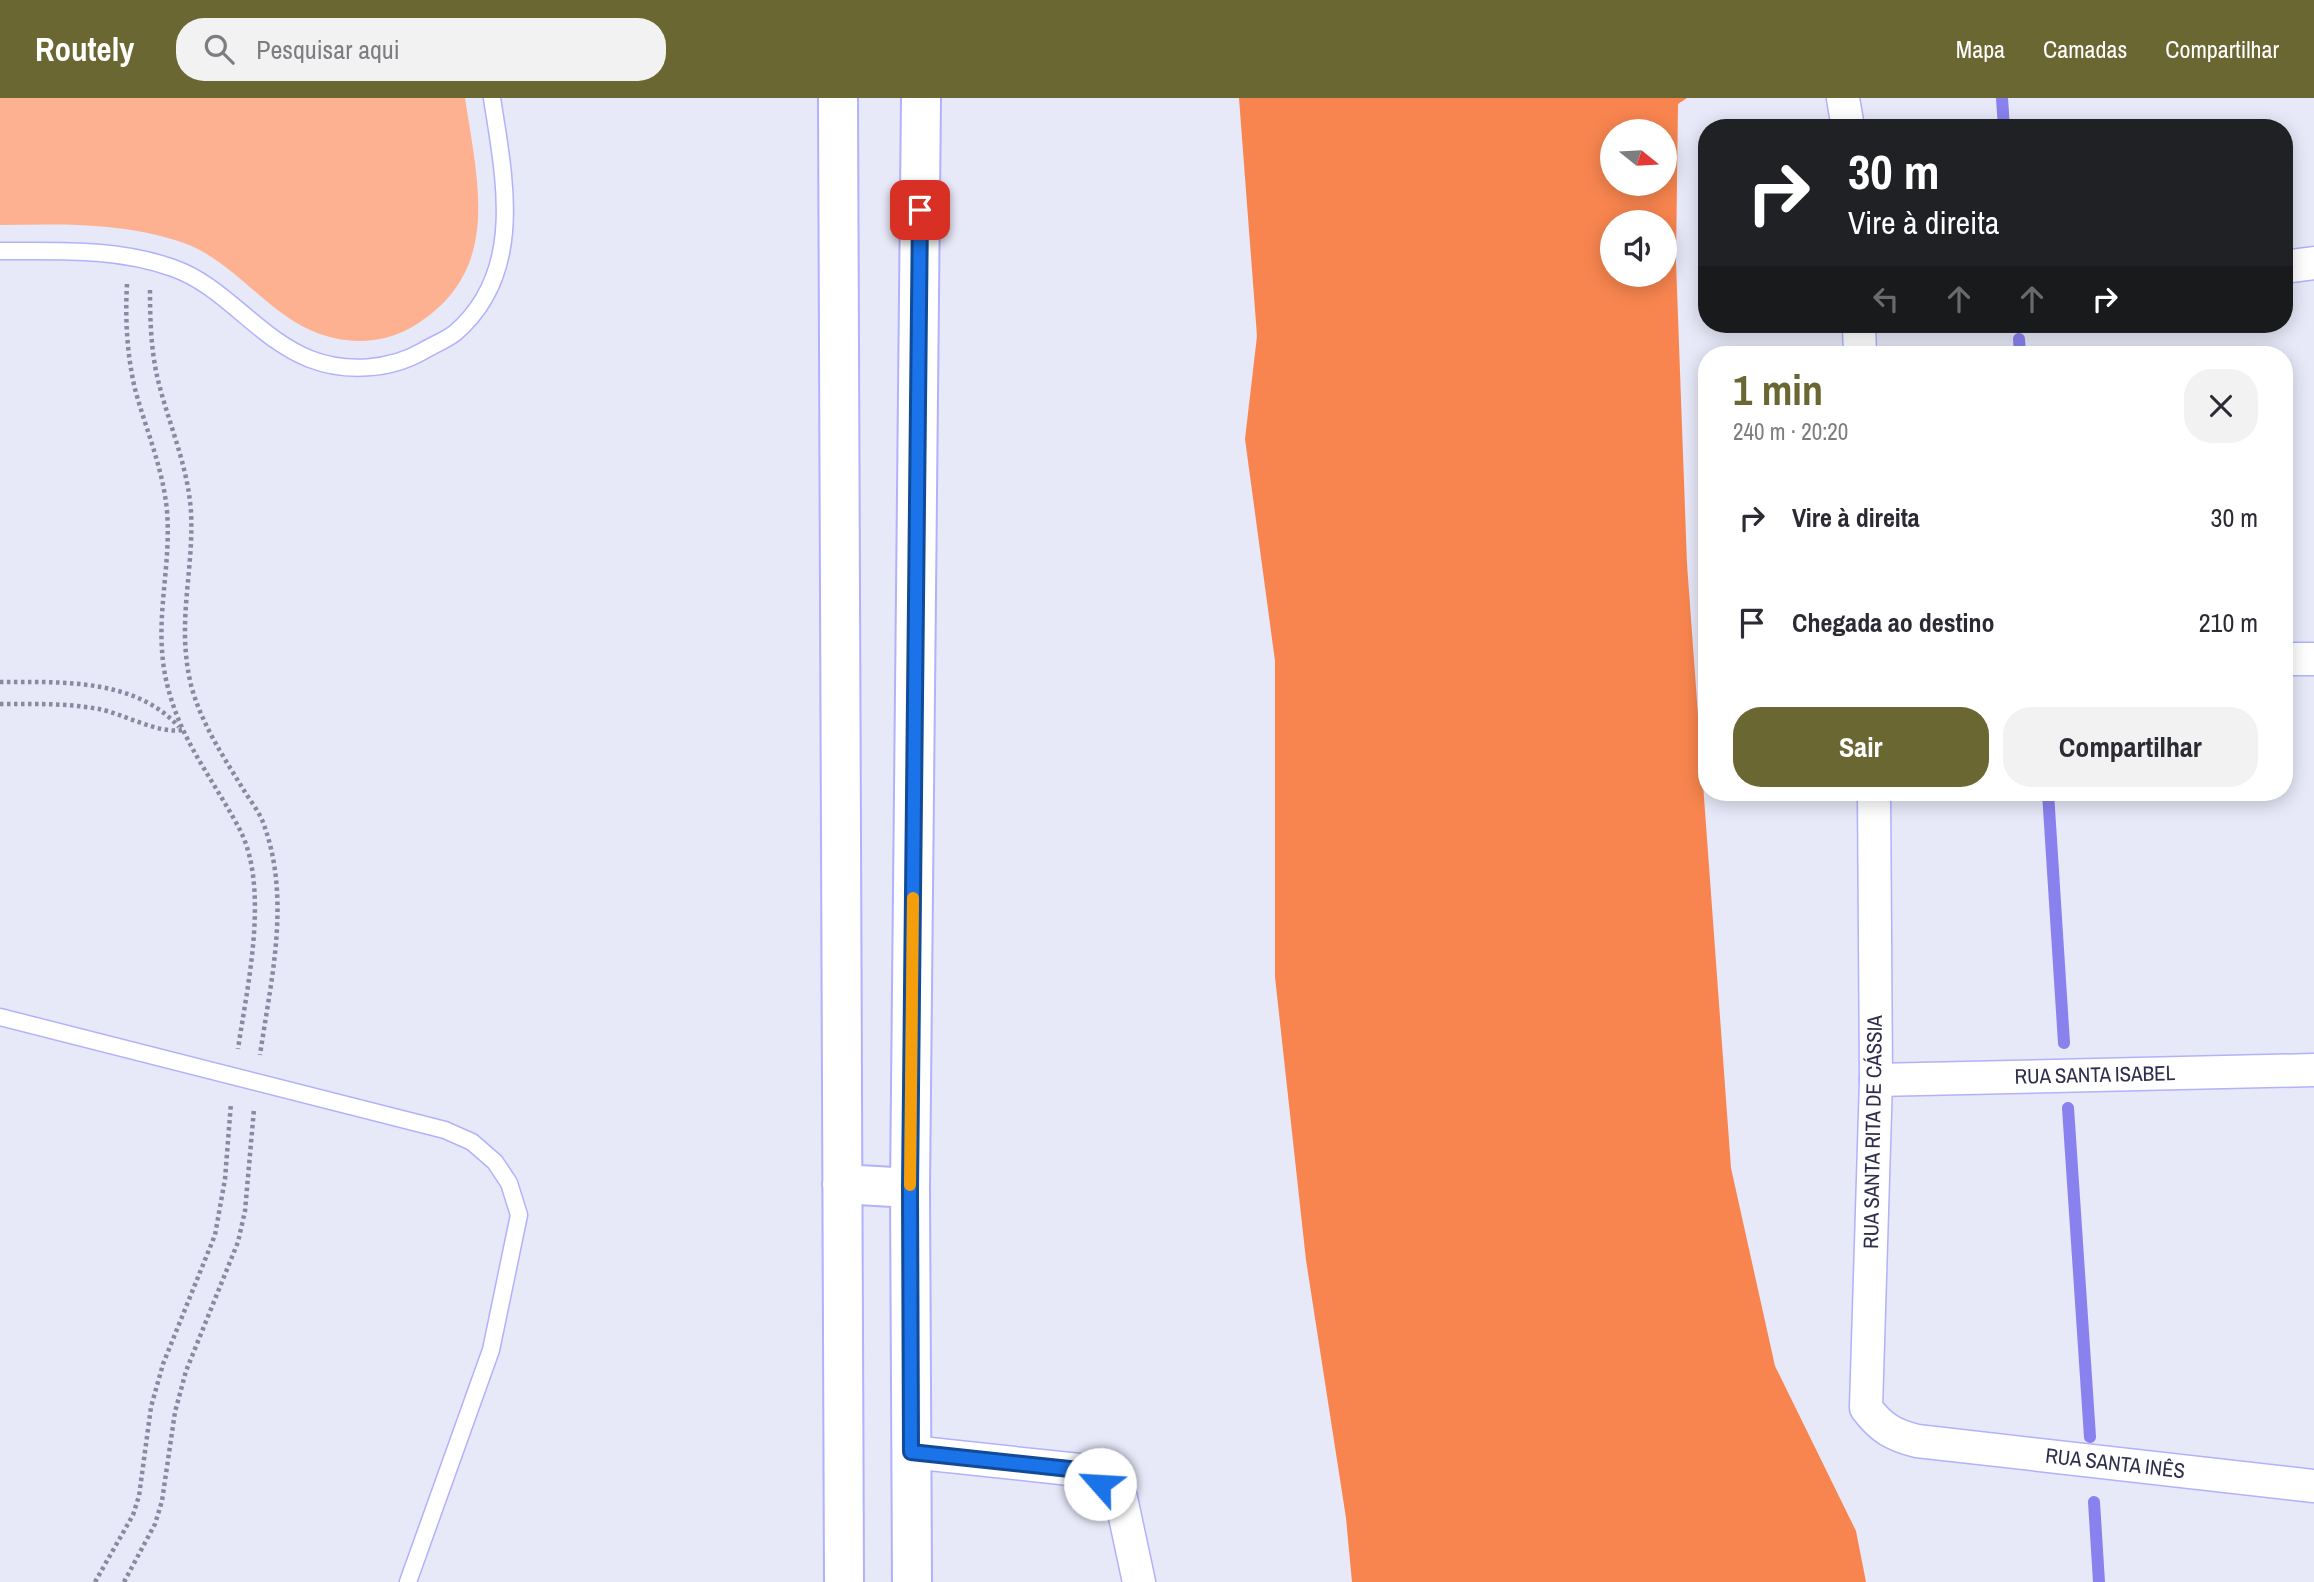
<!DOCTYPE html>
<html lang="pt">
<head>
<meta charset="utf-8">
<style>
  :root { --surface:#fff; --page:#f2f2f3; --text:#2b2b33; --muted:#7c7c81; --accent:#6b6733 }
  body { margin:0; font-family:"Archivo Narrow",sans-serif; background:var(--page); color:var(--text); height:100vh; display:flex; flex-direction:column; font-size:26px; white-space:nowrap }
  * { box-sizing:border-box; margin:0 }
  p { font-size:23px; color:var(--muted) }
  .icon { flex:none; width:38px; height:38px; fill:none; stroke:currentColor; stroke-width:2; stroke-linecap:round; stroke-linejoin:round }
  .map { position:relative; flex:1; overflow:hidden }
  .panel { position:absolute; left:1698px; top:248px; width:595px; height:455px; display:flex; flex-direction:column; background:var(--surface); border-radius:28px; box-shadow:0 4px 18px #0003 }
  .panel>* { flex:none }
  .banner { position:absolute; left:1698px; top:21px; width:595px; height:214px; border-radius:28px; box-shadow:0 4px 18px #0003; background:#202124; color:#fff; overflow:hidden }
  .needle { width:46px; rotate:108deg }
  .fabs { position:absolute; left:1600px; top:21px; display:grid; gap:14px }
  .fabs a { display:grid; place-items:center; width:77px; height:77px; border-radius:50%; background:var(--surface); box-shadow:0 4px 18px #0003; font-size:35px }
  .pin { position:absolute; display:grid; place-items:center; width:60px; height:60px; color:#fff; margin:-30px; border-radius:14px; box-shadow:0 4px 10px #0006 }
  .me { position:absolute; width:77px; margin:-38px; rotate:296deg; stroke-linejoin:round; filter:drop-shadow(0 0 5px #0008) }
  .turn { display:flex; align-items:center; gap:24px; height:147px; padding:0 35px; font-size:32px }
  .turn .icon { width:91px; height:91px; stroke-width:2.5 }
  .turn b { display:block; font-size:49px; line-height:60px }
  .lanes { display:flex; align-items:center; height:66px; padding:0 35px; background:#0003; justify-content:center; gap:35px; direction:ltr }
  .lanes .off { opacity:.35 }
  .round { display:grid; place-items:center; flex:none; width:74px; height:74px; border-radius:28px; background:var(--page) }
  .head { display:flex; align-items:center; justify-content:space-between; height:119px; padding:0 35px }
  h1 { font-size:42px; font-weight:800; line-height:52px; color:var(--accent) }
  .action { display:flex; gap:14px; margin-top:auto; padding:14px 35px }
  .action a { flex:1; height:80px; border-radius:28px; background:var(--accent); color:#fff; font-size:28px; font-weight:800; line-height:80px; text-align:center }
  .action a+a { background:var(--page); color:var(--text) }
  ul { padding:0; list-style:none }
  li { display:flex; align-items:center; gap:21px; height:105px; padding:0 35px }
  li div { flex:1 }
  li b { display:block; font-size:26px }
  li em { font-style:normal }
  header { display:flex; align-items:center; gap:42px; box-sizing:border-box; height:98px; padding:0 35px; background:var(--accent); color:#fff }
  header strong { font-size:33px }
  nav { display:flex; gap:38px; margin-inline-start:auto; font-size:24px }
  .search { width:490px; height:63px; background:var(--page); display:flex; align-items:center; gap:18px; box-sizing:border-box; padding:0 24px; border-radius:28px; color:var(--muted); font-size:26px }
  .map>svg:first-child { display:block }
  .green { fill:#fdb190 }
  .forest { fill:#f8854f; fill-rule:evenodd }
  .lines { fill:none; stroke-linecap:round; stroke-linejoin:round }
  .stream { stroke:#8982ee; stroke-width:12 }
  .service-casing { stroke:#b2b1fc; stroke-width:19 }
  .minor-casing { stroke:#b2b1fc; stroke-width:35 }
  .tertiary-casing { stroke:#b2b1fc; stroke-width:42 }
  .path { stroke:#8989a0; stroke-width:4.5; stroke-dasharray:3.5 3.5; stroke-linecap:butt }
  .service { stroke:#fff; stroke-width:16 }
  .minor { stroke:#fff; stroke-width:32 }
  .tertiary { stroke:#fff; stroke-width:38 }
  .route-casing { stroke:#114b97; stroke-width:18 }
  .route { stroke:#1a73e8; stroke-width:12 }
  .slow { stroke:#f59e0b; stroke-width:12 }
  .labels { text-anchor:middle; stroke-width:7; stroke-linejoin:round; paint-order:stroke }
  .street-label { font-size:21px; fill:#2f2e4c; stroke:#fff }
</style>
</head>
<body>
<header>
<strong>Routely</strong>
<div class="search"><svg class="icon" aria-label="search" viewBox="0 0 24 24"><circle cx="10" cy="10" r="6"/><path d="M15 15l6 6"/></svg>Pesquisar aqui</div>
<nav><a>Mapa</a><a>Camadas</a><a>Compartilhar</a></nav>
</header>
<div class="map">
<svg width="2314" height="1484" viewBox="0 0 2314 1484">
  <rect width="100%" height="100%" fill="#e7e8f8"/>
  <path class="green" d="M0 0H465C478 87 503 175 412 229 385 245 351 247 320 236 268 218 236 164 184 145 124 124 63 126 0 127Z"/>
  <path class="forest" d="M1239 0H1687L1678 6 1676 164 1687 466 1731 1070 1775 1268 1856 1433 1866 1484H1352L1346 1420 1306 1162 1275 879V563L1245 341 1257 238ZM1612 33H1664V86H1612ZM1612 124H1664V177H1612Z"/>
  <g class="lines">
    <path class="stream" d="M2002 0 2004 30
      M2019 241 2020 257
      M2048 695 2064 945
      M2068 1010 2090 1339
      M2094 1404 2099 1484"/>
    <g class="service-casing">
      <path id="service" d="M0 153C58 153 118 150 173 170 225 188 258 241 310 261 346 275 390 272 423 253 433 247 446 242 455 235 526 174 504 79 492 0
        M0 919 445 1032 472 1044 495 1064 509 1085 519 1117 491 1252 408 1484"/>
    </g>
    <g class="minor-casing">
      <g id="minor">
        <path d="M1843 0 1848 30"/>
        <path d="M2284 169 2314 165"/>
        <path d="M1859 226 1860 257"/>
        <path d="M2284 561H2314"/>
        <path id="s1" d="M1874 695 1876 982 1866 1310C1881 1330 1893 1337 1917 1343L2314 1388"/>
        <path id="s2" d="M1876 982 2314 972"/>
        <path d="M911 1354 1079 1372 1121 1400 1139 1484"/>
      </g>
    </g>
    <g class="tertiary-casing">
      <path id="tertiary" d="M838 0 844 1484
        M842 1086 910 1090
        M912 1484 910 1090 921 0"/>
    </g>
    <path class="path" d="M127 186C125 221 127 257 135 291 146 332 163 370 167 413 172 477 150 531 170 597 184 647 216 686 240 732 270 791 247 889 238 951
      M150 192C150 223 151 256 159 286 170 329 188 369 191 414 194 475 176 524 191 587 201 625 223 658 243 691 250 702 260 715 264 727 291 802 271 881 260 957
      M0 584C61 584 135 580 179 629
      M0 606C33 606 66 605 99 611 124 616 158 636 182 632
      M95 1484 133 1417 139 1398 151 1309 163 1266 215 1137 225 1081 231 1005
      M124 1484 155 1426 162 1403 175 1314 186 1273 238 1144 245 1113 254 1011"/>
    <use href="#service" class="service"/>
    <use href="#minor" class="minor"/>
    <use href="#tertiary" class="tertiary"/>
  </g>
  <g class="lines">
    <g class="route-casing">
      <path id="route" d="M920 112 910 1090 911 1354 1079 1372 1100 1386"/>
    </g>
    <use href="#route" class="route"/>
    <path class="slow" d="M910 1087 913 800"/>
  </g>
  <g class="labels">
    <g class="street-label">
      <text dy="7" stroke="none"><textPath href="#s2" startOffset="219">RUA SANTA ISABEL</textPath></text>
      <text transform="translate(1873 1034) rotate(-89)" y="7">RUA SANTA RITA DE CÁSSIA</text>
      <text dy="7" stroke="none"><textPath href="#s1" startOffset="877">RUA SANTA INÊS</textPath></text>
    </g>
  </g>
</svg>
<div class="fabs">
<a><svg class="needle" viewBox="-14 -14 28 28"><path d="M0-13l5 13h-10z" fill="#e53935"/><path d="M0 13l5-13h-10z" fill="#7c7c81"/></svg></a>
<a><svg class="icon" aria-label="sound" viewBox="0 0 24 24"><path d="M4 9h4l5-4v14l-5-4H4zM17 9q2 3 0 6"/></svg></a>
</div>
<div class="pin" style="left:920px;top:112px;background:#d93025"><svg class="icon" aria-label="arrive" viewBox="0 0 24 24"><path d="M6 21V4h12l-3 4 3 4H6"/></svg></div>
<svg class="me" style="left:1100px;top:1386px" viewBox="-20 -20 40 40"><circle r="19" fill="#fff"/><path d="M0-13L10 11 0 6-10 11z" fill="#1a73e8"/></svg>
<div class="banner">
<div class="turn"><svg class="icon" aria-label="right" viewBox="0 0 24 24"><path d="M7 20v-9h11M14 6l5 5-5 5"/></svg><div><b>30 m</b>Vire à direita</div></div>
<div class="lanes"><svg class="icon off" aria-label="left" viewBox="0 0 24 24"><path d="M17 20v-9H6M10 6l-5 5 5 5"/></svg><svg class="icon off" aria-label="ahead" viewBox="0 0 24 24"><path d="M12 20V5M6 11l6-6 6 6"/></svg><svg class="icon off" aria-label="ahead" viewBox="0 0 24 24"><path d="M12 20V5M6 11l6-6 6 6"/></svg><svg class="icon" aria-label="right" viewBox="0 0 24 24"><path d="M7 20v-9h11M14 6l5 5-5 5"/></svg></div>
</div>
<section class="panel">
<div class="head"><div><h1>1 min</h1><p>240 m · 20:20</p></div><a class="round"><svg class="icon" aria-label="close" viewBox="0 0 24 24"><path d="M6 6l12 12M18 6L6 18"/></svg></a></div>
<ul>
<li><svg class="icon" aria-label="right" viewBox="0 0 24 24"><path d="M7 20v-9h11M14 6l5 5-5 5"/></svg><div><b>Vire à direita</b></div><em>30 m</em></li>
<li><svg class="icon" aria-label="arrive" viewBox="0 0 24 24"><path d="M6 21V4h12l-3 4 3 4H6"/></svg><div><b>Chegada ao destino</b></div><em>210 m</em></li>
</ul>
<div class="action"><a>Sair</a><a>Compartilhar</a></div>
</section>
</div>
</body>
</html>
